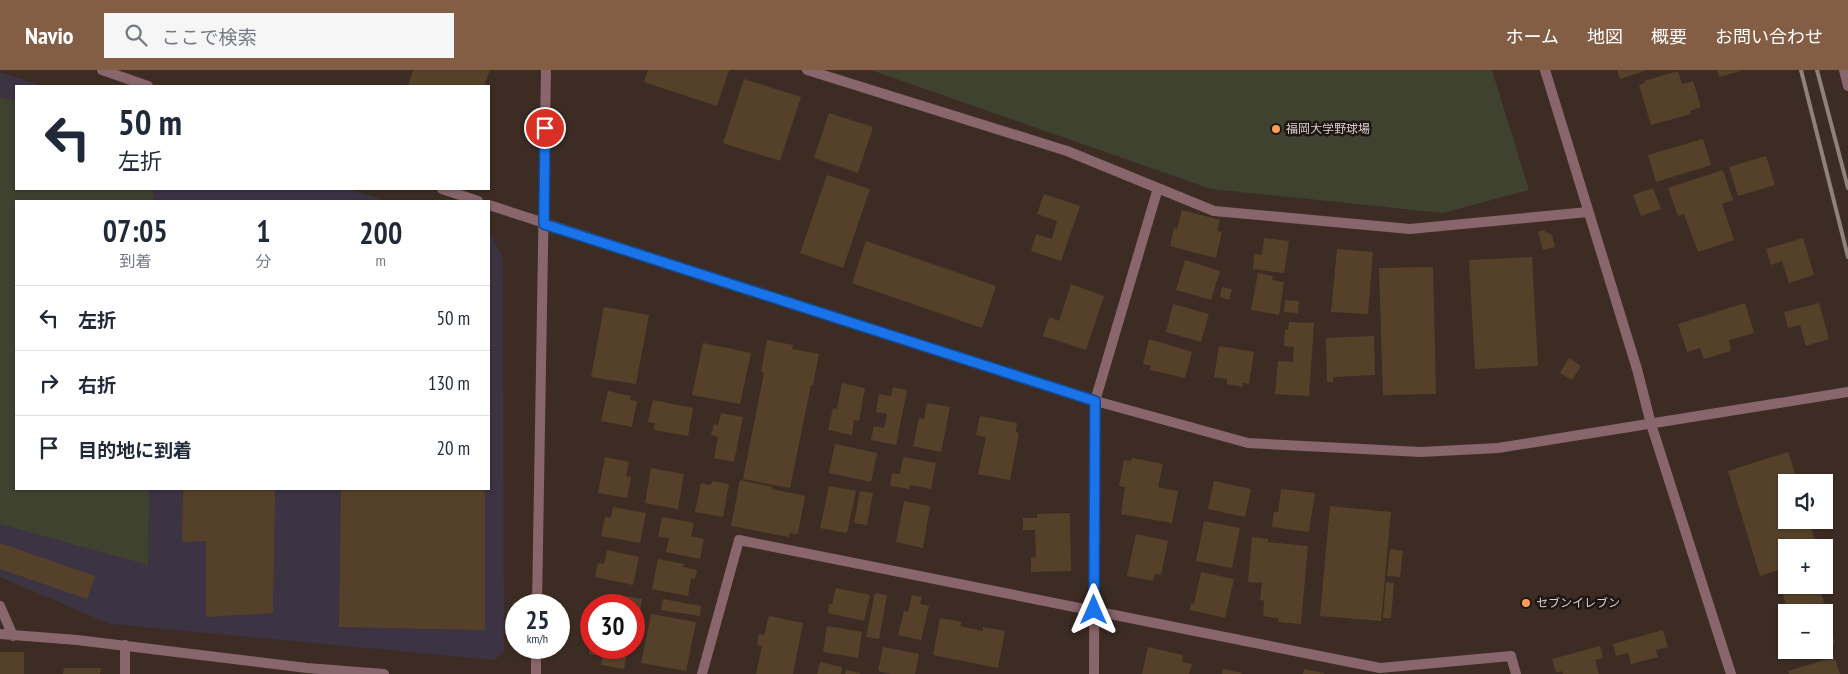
<!DOCTYPE html>
<html lang="ja">
<head>
<meta charset="utf-8">
<style>
  :root { --surface:#fff; --page:#f6f6f7; --text:#1f2937; --muted:#747a83; --line:#e0e1e3; --accent:#835d44 }
  body { margin:0; font-family:"PT Sans Narrow","Noto Sans JP",sans-serif; background:var(--page); color:var(--text); height:100vh; display:flex; flex-direction:column; font-size:19px; white-space:nowrap }
  * { box-sizing:border-box; margin:0 }
  p { font-size:16px; color:var(--muted) }
  .icon { flex:none; width:28px; height:28px; fill:none; stroke:currentColor; stroke-width:2; stroke-linecap:round; stroke-linejoin:round }
  .map { position:relative; flex:1; overflow:hidden }
  .drawer { position:absolute; left:15px; top:130px; width:475px; height:290px; display:flex; flex-direction:column; background:var(--surface); border-radius:0px; box-shadow:0 1px 4px #0004 }
  .drawer>* { flex:none }
  .guide { position:absolute; left:15px; top:15px; width:475px; height:105px; border-radius:0px; box-shadow:0 1px 4px #0004; background:#fff; color:var(--text); overflow:hidden }
  .fabs { position:absolute; left:1778px; top:404px; display:grid; gap:10px }
  .fabs a { display:grid; place-items:center; width:55px; height:55px; border-radius:0px; background:var(--surface); box-shadow:0 1px 4px #0004; font-size:25px }
  .speed { position:absolute; left:505px; top:524px; display:flex; gap:10px; font-size:25px; font-weight:700; text-align:center }
  .speed>* { display:grid; place-content:center; width:65px; height:65px; border-radius:50%; background:var(--surface); box-shadow:0 1px 4px #0004; line-height:1 }
  .speed small { font-size:12px; font-weight:400 }
  .speed .limit { border:8px solid #d22; background:#fff; color:#111 }
  .pin { position:absolute; display:grid; place-items:center; width:42px; height:42px; color:#fff; margin:-21px; border:2px solid #fff; border-radius:50%; box-shadow:0 1px 5px #0007 }
  .me { position:absolute; width:55px; margin:-28px; rotate:0deg; stroke-linejoin:round; filter:drop-shadow(0 0 4px #0008) }
  .turn { display:flex; align-items:center; gap:18px; height:105px; padding:0 20px; font-size:22px }
  .turn .icon { width:65px; height:65px; stroke-width:2.5 }
  .turn b { display:block; font-size:35px; line-height:42px }
  .eta { display:flex; justify-content:space-evenly; align-items:center; height:85px; text-align:center }
  .eta b { font-size:30px; font-weight:700; line-height:35px }
  ul { padding:0; list-style:none }
  li { display:flex; align-items:center; gap:15px; height:65px; padding:0 20px; border-top:1px solid var(--line) }
  li div { flex:1 }
  li b { display:block; font-size:19px }
  li em { font-style:normal }
  header { display:flex; align-items:center; gap:30px; box-sizing:border-box; height:70px; padding:0 25px; background:var(--accent); color:#fff }
  header strong { font-size:24px }
  nav { display:flex; gap:28px; margin-inline-start:auto; font-size:18px }
  .search { width:350px; height:45px; background:var(--page); display:flex; align-items:center; gap:12px; box-sizing:border-box; padding:0 18px; border-radius:0px; color:var(--muted); font-size:19px }
  .map>svg:first-child { display:block }
  .education { fill:#3c3343 }
  .green { fill:#3f422f }
  .building { fill:#554129 }
  .lines { fill:none; stroke-linecap:round; stroke-linejoin:round }
  .minor { stroke:#89656c; stroke-width:10 }
  .tertiary { stroke:#89656c; stroke-width:10 }
  .rail { stroke:#8f827b; stroke-width:4 }
  .route-casing { stroke:#114b97; stroke-width:12 }
  .route { stroke:#1a73e8; stroke-width:9 }
  .poi-dot { fill:#fd9c55; stroke:#1e1613; stroke-width:2 }
  .labels { text-anchor:middle; stroke-width:5; stroke-linejoin:round; paint-order:stroke }
  .poi-label { font-size:12px; fill:#dcd1cc; stroke:#1e1613; text-anchor:start }
</style>
</head>
<body>
<header>
<strong>Navio</strong>
<div class="search"><svg class="icon" aria-label="search" viewBox="0 0 24 24"><circle cx="10" cy="10" r="6"/><path d="M15 15l6 6"/></svg>ここで検索</div>
<nav><a>ホーム</a><a>地図</a><a>概要</a><a>お問い合わせ</a></nav>
</header>
<div class="map">
<svg width="1848" height="604" viewBox="0 0 1848 604">
  <rect width="100%" height="100%" fill="#3c2c24"/>
  <path class="education" d="M0 2 42 16H16V119H349L386 131H16V419H489V165L491 166 503 188 504 582 494 590 110 554 0 507Z"/>
  <path class="green" d="M871 0H1492L1529 120 1443 143 1211 119Z
    M0 27 16 31V119H153V131H16V419H149L148 495 0 454Z"/>
  <path class="building" d="M413 0H490L484 16H408Z
    M648 0H729L717 36 644 12Z
    M1617 0H1647L1620 9Z
    M1717 0H1741V1L1719 7Z
    M1678 1 1682 14 1693 11 1701 37 1690 41 1691 44 1651 55 1639 15 1645 13 1644 11Z
    M744 9 801 27 780 91 723 73Z
    M829 43 873 57 858 103 814 88Z
    M1703 69 1711 95 1656 112 1648 85Z
    M1766 86 1775 115 1738 126 1729 97Z
    M1723 100 1733 130 1722 134 1734 170 1698 182 1684 144 1678 146 1668 118Z
    M827 105 870 119 843 198 800 183Z
    M1653 118 1661 139 1641 146 1633 125Z
    M1044 124 1080 136 1061 191 1031 181 1036 164 1052 169 1057 151 1037 144Z
    M1182 140 1220 150 1217 161 1222 162 1216 188 1170 176 1174 158 1177 159Z
    M1543 160 1552 165 1555 177 1543 180 1538 162Z
    M1264 168 1289 171 1284 203 1253 199 1254 184 1262 185Z
    M1803 168 1814 205 1789 213 1782 191 1771 195 1766 179Z
    M866 171 996 216 982 258 852 213Z
    M1337 179 1373 182 1368 244 1331 242Z
    M1532 187 1538 296 1475 299 1469 190Z
    M1185 190 1220 201 1211 230 1176 220Z
    M1433 197 1436 324 1383 325 1379 198Z
    M1258 203 1273 206 1272 210 1284 212 1279 245 1251 240Z
    M1071 214 1104 226 1086 280 1043 266 1049 247 1059 251Z
    M1222 217 1232 219 1229 230 1220 227Z
    M1285 230 1299 231 1298 243 1284 242Z
    M1745 233 1754 263 1729 270 1731 281 1704 289 1700 278 1687 282 1678 254Z
    M1819 233 1829 269 1806 276 1800 255 1788 258 1784 242Z
    M1173 234 1209 244 1201 272 1166 262Z
    M604 237 649 245 636 314 591 307Z
    M1289 252 1314 253 1309 326 1275 324 1278 291 1293 292 1294 277 1284 276 1285 260H1288Z
    M1374 266 1375 305 1333 307V312H1327L1326 268Z
    M1149 269 1192 282 1185 308 1150 300 1151 296 1143 294Z
    M767 270 793 275 792 279 819 284 813 315H811L790 418 743 409 764 303 761 302Z
    M703 273 751 283 740 334 692 325Z
    M1219 276 1254 282 1249 314 1243 313V317L1227 314V309L1214 307Z
    M1569 288 1581 296 1572 310 1560 303Z
    M842 313 865 318 859 351 854 350 852 365 828 360 833 338 837 339Z
    M893 317 907 320 896 375 871 370 874 356 884 358 887 344 876 342 879 324 891 326Z
    M608 321 631 326 630 330 637 331 632 357 601 351Z
    M653 330 693 338 688 366 654 360 655 353 648 352Z
    M927 333 950 337 941 382 913 376 919 348 924 349Z
    M721 343 743 347 734 392 714 388 718 367 711 365 714 354 718 355Z
    M980 346 1017 353 1016 362 1019 363 1010 410 978 404 986 367 976 365Z
    M835 374 877 383 871 412 829 403Z
    M1788 382 1798 412H1786V450H1809L1817 478H1786V498L1760 506 1728 401Z
    M605 387 629 392 626 406 631 407 627 428 598 423Z
    M903 387 936 393 931 419 910 415 909 419 890 416 892 403 900 404Z
    M1132 388 1163 394 1158 417 1178 421 1172 453 1121 444 1125 417 1119 416 1124 390 1131 391Z
    M651 398 684 404 678 439 645 433Z
    M740 410 772 417V419L805 426 798 464 789 463V467L731 456Z
    M712 411 729 414 723 447 695 442 701 413 711 415Z
    M1214 411 1251 419 1245 447 1208 439Z
    M829 416 856 421 847 463 820 458Z
    M183 419H275L273 543 206 547V471L182 472Z
    M341 419H485V560L339 557Z
    M1281 419 1315 423 1309 462 1272 457 1274 442H1278Z
    M860 421 873 423 867 455 854 453Z
    M904 431 930 436 923 478 896 472Z
    M1330 436 1391 442 1381 551 1320 546Z
    M613 437 646 443 640 473 601 466 605 447 611 448Z
    M1070 443 1071 501 1031 502V488L1036 487 1035 460H1023V448H1037V444Z
    M662 447 694 453 691 466 704 469 700 489 666 482 669 468 658 467Z
    M1204 451 1240 458 1232 498 1196 491Z
    M1136 464 1168 471 1161 505 1155 504 1153 511 1127 506Z
    M1252 467 1268 469V472L1308 476 1301 554 1278 552 1279 548 1263 546 1264 531 1260 530 1262 513 1248 512Z
    M0 473 95 506 87 529 0 499Z
    M1390 479 1403 481 1400 507 1387 506Z
    M607 480 639 487 633 515 595 507 598 493 604 494Z
    M658 489 684 494 683 497 697 500 695 509 691 508 688 526 652 519Z
    M1201 502 1234 509 1225 548 1190 540 1191 533 1194 534Z
    M1786 508V515H1818L1824 533 1794 542H1788L1779 511Z
    M1386 512 1394 513 1391 548H1383Z
    M836 518 870 525 864 551 828 543 829 534H832Z
    M875 523 887 525 879 569 866 567Z
    M619 525 642 529 637 560 634 559V535H617Z
    M912 525 922 527 920 534 929 536 921 570 898 565 904 541 908 542Z
    M663 529 701 536 700 546 661 540Z
    M651 544 696 552 686 601 641 593Z
    M769 546 803 553 793 604H756L762 576 757 575 759 564 764 565Z
    M1827 546 1835 573 1824 577V547Z
    M940 548 962 552 960 556 983 561V557L1005 561 998 598 933 585Z
    M827 556 862 562 858 588 823 582Z
    M1663 560 1668 577 1656 580 1658 587 1631 594 1628 583 1616 586 1613 574Z
    M1600 576 1603 588 1595 590 1599 604H1563L1562 601 1556 603 1552 589Z
    M883 577 919 584 915 604H893L878 601Z
    M1148 577 1183 585 1182 592 1192 594 1189 604H1142Z
    M590 578H628L624 599 601 595 603 586 589 584Z
    M1790 580H1812L1792 586Z
    M0 582H24V604H0Z
    M1834 587 1840 604H1789L1788 601Z
    M820 592 842 597 841 604H817Z
    M64 598H101L100 604H63Z
    M1223 599 1242 603V604H1222Z
    M1304 599 1324 603V604H1303Z
    M846 600 860 603V604H845Z"/>
  <g class="lines">
    <path class="minor" d="M807 0 1067 81 1214 141 1410 159 1588 142
      M1844 0 1848 16
      M0 536 13 566
      M0 564 77 570 307 598 384 604
      M125 575V604
      M702 604 739 470 1380 598 1511 586 1516 604
      M1094 604 1095 331 1158 118"/>
    <path class="tertiary" d="M102 0 148 16
      M1545 0 1637 299 1651 354 1731 604
      M442 119 478 131
      M489 135 1074 325 1248 373 1421 382 1498 378 1848 322
      M537 535 546 0
      M536 604V578"/>
    <path class="rail" d="M1801 0 1848 187
      M1817 0 1848 118"/>
  </g>
  <g class="lines">
    <g class="route-casing">
      <path id="route" d="M545 58 544 154 1095 331 1094 540"/>
    </g>
    <use href="#route" class="route"/>
  </g>
  <g class="poi-dot">
    <circle cx="1276" cy="59" r="5"/>
    <circle cx="1526" cy="533" r="5"/>
  </g>
  <g class="labels">
    <g class="poi-label">
      <text x="1286" y="63">福岡大学野球場</text>
      <text x="1536" y="537">セブンイレブン</text>
    </g>
  </g>
</svg>
<div class="fabs">
<a><svg class="icon" aria-label="sound" viewBox="0 0 24 24"><path d="M4 9h4l5-4v14l-5-4H4zM17 9q2 3 0 6"/></svg></a>
<a>+</a>
<a>−</a>
</div>
<div class="speed"><div>25<small>km/h</small></div><div class="limit">30</div></div>
<div class="pin" style="left:545px;top:58px;background:#d93025"><svg class="icon" aria-label="arrive" viewBox="0 0 24 24"><path d="M6 21V4h12l-3 4 3 4H6"/></svg></div>
<svg class="me" style="left:1094px;top:540px" viewBox="-20 -20 40 40"><path d="M0-17L14 15 0 8-14 15z" fill="#1a73e8" stroke="#fff" stroke-width="4"/></svg>
<div class="guide">
<div class="turn"><svg class="icon" aria-label="left" viewBox="0 0 24 24"><path d="M17 20v-9H6M10 6l-5 5 5 5"/></svg><div><b>50 m</b>左折</div></div>
</div>
<section class="drawer">
<div class="eta">
<div><b>07:05</b><p>到着</p></div>
<div><b>1</b><p>分</p></div>
<div><b>200</b><p>m</p></div>
</div>
<ul>
<li><svg class="icon" aria-label="left" viewBox="0 0 24 24"><path d="M17 20v-9H6M10 6l-5 5 5 5"/></svg><div><b>左折</b></div><em>50 m</em></li>
<li><svg class="icon" aria-label="right" viewBox="0 0 24 24"><path d="M7 20v-9h11M14 6l5 5-5 5"/></svg><div><b>右折</b></div><em>130 m</em></li>
<li><svg class="icon" aria-label="arrive" viewBox="0 0 24 24"><path d="M6 21V4h12l-3 4 3 4H6"/></svg><div><b>目的地に到着</b></div><em>20 m</em></li>
</ul>
</section>
</div>
</body>
</html>
